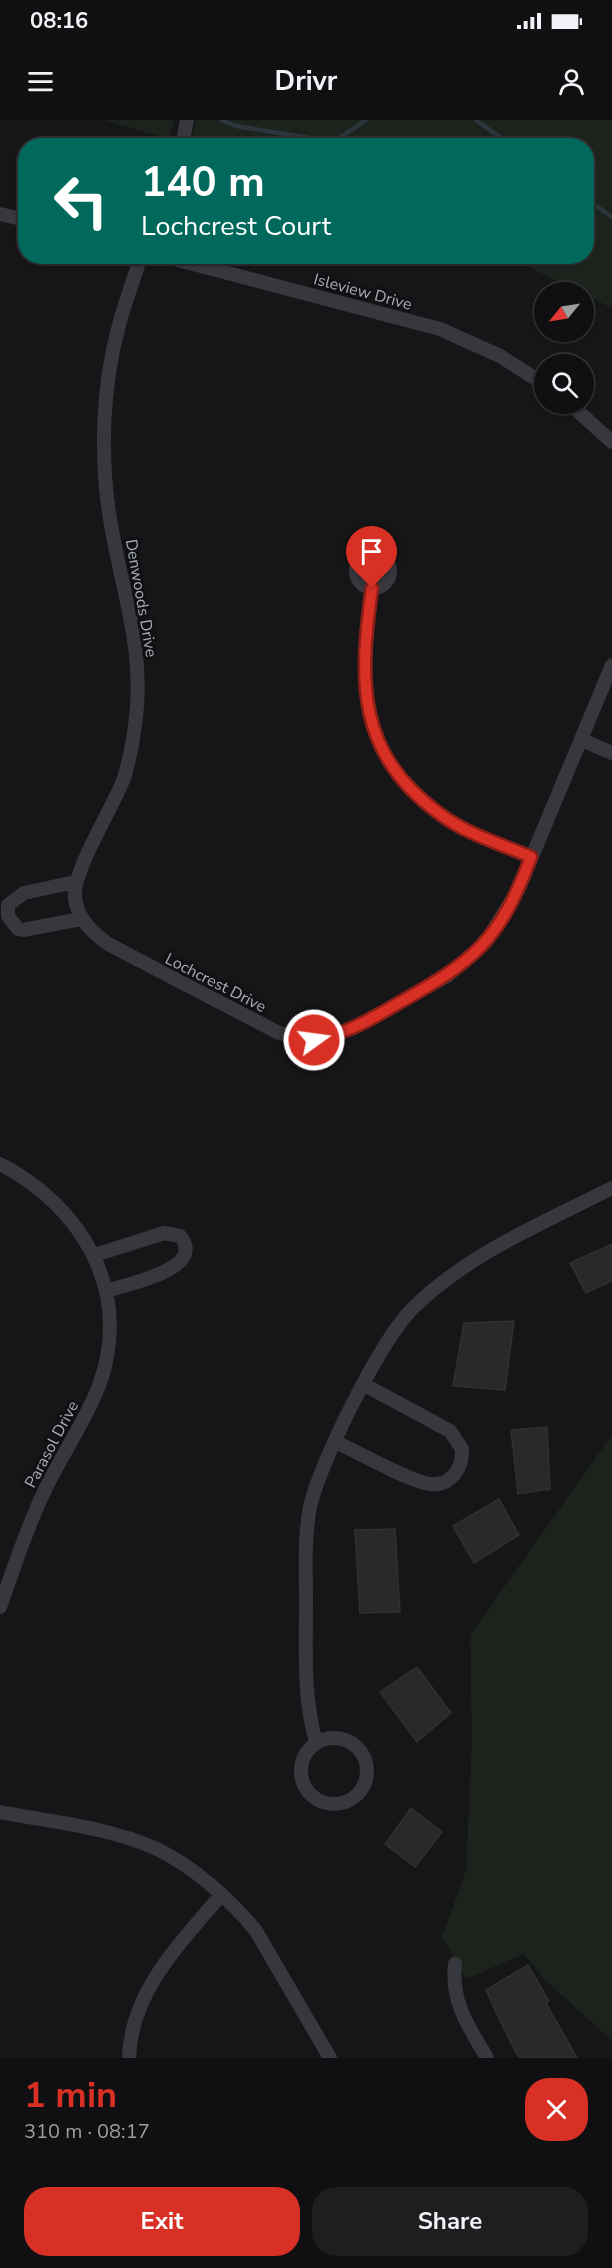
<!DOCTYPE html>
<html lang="en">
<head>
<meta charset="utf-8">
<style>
  :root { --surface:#101012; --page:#1e1e20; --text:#f1f3f6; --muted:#9c9d9f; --line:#303032; --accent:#d93025 }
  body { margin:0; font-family:"Nunito Sans",sans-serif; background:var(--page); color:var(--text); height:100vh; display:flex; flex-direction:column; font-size:22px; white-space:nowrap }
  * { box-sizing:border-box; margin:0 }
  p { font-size:20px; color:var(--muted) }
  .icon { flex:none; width:33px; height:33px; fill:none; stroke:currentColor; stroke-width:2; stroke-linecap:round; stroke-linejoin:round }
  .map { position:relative; height:1938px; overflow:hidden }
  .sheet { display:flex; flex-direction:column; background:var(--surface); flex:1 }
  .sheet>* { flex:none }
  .guide { position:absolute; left:18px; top:18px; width:576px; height:126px; border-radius:24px; box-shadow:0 2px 4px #0004,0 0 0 2px var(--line); background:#00695c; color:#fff; overflow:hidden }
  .needle { width:39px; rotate:240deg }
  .controls { position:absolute; left:534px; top:162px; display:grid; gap:12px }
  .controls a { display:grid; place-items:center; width:60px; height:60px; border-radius:50%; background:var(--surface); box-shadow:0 2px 4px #0004,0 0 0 2px var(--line); font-size:30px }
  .pin { position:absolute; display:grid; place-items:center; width:51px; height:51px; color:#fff; margin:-62px -26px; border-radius:50% 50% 50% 0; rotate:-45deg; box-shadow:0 0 6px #0007 }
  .pin .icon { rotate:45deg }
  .me { position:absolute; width:66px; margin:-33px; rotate:76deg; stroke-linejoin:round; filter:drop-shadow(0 0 4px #0008) }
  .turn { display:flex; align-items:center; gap:21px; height:126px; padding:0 24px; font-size:27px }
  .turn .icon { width:78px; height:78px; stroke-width:2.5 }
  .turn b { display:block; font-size:42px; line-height:51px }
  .round { display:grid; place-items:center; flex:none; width:63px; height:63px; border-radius:24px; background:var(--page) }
  .overview { display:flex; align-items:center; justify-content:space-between; height:102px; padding:0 24px }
  h1 { font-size:36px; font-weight:700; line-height:45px; color:var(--accent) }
  .cta { display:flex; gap:12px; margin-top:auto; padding:12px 24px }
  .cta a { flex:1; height:69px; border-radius:24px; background:var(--accent); color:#fff; font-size:24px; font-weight:700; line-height:69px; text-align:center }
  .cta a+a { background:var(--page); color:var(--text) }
  .status { display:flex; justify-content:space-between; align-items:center; height:42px; padding:0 30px; background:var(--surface); direction:ltr }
  .status svg { height:16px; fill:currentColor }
  header { display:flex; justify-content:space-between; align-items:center; height:78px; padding:0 24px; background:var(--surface); font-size:27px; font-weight:700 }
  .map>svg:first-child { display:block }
  .green { fill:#1c231d }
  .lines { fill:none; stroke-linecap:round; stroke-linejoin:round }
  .stream { stroke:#2c353c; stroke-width:4.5 }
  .building { fill:#29292c; stroke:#303034; stroke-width:1.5 }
  .minor { stroke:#37383d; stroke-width:14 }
  .route-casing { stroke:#8d1f18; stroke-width:15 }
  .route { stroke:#d93025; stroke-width:10 }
  .labels { text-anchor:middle; stroke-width:6; stroke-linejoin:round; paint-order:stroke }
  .street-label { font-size:16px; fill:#a8adb8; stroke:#111113 }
</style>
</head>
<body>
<div class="status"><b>08:16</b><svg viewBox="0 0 49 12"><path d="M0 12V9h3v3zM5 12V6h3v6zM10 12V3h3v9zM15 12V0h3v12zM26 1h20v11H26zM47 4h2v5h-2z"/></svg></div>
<header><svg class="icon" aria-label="menu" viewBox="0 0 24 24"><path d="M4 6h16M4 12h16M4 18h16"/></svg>Drivr<svg class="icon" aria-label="person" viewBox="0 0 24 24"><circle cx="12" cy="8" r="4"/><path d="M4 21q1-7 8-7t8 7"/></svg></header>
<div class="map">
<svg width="612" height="1938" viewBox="0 0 612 1938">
  <rect width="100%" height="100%" fill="#161618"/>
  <path class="green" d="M103 0H174L169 19Z
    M196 0H612V188L509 137 586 136V26L205 25 193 15Z
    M612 1315V1921L543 1858 524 1834 466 1859 442 1817 466 1751 472 1619 470 1515Z"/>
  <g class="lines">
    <path class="stream" d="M221 0 236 6 334 22 366 0
      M476 0 512 26
      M586 79 612 97"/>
  </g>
  <path class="building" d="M612 1124V1161L586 1173 570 1143Z
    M514 1201 505 1270 453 1266 464 1203Z
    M547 1307 550 1369 518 1374 511 1310Z
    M499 1379 519 1415 474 1443 453 1406Z
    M395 1409 400 1492 360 1493 355 1410Z
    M417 1547 451 1593 417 1622 380 1572Z
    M411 1688 442 1712 415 1747 385 1724Z
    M528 1845 549 1881 546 1883 577 1938H519L506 1913 486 1870Z"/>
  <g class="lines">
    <path class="minor" d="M182 26 187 0
      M0 94 26 100
      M141 136C134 159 125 182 119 205 102 267 100 337 110 399 120 462 142 522 137 587 135 610 131 635 124 658 114 686 71 753 75 778 78 800 92 812 108 824L279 913 314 920 352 909 447 856 485 823 518 770 612 545
      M163 136 440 209 500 236 544 264
      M570 284 612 322
      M356 451a17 17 0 1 1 34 0a17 17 0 1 1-34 0Z
      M372 468C359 560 356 634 440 694 466 714 501 724 531 737
      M582 620 612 633
      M75 762 24 773 8 785V796L18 809 23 810 81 799
      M0 1044C82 1086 132 1171 100 1263 86 1301 61 1335 44 1372 26 1409 14 1448 0 1487
      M95 1135 164 1113 180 1116C208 1149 126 1164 107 1171
      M336 1322C357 1332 409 1361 429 1364 451 1367 463 1348 462 1329L450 1311 363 1264
      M301 1651a33 33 0 1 1 66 0a33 33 0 1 1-66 0Z
      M316 1622C303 1576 306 1530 306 1482 306 1451 304 1418 310 1387 320 1342 381 1219 414 1187 468 1134 545 1102 612 1068
      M0 1692C52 1702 108 1707 157 1729 194 1747 230 1779 256 1811L330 1938
      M455 1844C451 1883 468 1905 487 1938
      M129 1938C131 1871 180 1824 221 1775"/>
  </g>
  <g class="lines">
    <g class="route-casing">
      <path id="route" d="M314 920C345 914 370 900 397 884 474 841 499 822 531 737 501 724 466 714 440 694 356 634 359 560 372 468"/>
    </g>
    <use href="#route" class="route"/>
  </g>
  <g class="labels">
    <g class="street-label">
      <text transform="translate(363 171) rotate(15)" y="6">Isleview Drive</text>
      <text transform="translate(142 478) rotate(80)" y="6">Denwoods Drive</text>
      <text transform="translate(216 862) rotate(27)" y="6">Lochcrest Drive</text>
      <text transform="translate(51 1324) rotate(-62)" y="6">Parasol Drive</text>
    </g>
  </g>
</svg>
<div class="controls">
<a><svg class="needle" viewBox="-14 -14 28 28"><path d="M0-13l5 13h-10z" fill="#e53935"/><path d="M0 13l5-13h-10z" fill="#9c9d9f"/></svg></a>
<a><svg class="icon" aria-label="search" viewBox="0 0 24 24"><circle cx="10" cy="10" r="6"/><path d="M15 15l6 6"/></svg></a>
</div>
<div class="pin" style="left:372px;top:468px;background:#d93025"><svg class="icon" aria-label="arrive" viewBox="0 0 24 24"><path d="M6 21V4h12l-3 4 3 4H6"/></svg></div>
<svg class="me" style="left:314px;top:920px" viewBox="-20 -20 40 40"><circle r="17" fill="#d93025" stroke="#fff" stroke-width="3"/><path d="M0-11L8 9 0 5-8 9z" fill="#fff"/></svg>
<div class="guide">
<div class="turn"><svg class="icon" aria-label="left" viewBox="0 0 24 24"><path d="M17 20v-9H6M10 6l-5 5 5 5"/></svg><div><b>140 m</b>Lochcrest Court</div></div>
</div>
</div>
<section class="sheet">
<div class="overview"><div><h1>1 min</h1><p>310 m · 08:17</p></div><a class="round" style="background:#d93025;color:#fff"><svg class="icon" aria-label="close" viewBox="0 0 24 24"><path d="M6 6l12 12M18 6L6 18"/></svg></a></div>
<div class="cta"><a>Exit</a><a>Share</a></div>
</section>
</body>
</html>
